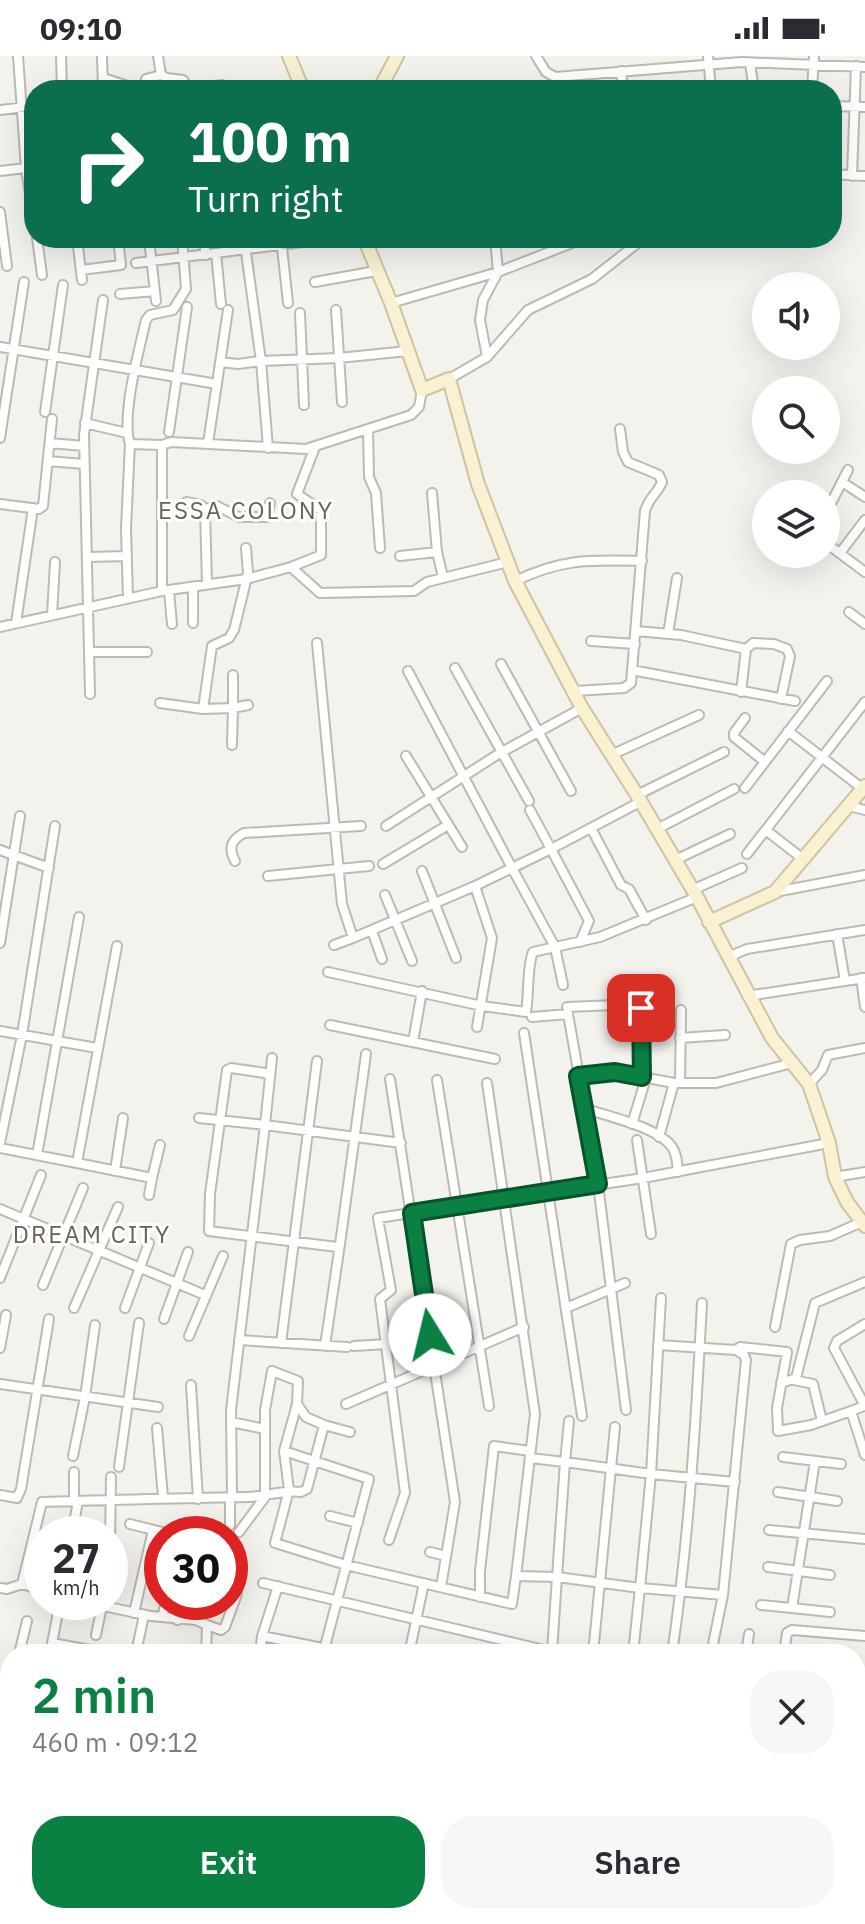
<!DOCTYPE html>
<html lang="en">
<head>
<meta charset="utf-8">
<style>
  :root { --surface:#fff; --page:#f7f7f7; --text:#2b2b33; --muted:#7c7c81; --accent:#0b8043 }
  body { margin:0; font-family:"IBM Plex Sans",sans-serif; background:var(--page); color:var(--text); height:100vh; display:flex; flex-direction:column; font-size:30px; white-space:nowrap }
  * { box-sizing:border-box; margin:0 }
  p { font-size:26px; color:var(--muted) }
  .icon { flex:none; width:44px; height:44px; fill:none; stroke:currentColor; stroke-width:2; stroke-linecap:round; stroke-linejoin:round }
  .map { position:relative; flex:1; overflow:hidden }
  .drawer { position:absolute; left:0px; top:1588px; width:866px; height:280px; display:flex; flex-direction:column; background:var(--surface); border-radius:32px 32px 0 0; box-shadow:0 8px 32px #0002 }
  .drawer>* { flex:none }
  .banner { position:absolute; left:24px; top:24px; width:818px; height:168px; border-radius:32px; box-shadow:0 8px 32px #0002; background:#0b6e4f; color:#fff; overflow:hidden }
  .tools { position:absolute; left:752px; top:216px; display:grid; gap:16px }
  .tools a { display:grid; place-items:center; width:88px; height:88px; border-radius:50%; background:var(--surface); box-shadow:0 8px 32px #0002; font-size:40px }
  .speed { position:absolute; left:24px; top:1460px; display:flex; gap:16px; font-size:40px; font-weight:700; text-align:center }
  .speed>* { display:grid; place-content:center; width:104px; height:104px; border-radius:50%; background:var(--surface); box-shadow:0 8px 32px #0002; line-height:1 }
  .speed small { font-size:20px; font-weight:400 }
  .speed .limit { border:12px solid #d22; background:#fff; color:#111 }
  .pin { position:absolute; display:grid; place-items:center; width:68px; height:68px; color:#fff; margin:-34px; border-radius:16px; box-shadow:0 4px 12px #0006 }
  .me { position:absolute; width:88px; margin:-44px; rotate:351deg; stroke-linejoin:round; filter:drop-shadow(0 0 6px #0008) }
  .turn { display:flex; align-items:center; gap:28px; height:168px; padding:0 32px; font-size:36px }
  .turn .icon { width:104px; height:104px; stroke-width:2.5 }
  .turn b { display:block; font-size:56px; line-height:68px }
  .round { display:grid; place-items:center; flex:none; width:84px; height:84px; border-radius:32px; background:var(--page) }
  .summary { display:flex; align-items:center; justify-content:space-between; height:136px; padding:0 32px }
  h1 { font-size:48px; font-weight:600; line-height:60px; color:var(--accent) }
  .button { display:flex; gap:16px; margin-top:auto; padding:16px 32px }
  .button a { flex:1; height:92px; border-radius:32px; background:var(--accent); color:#fff; font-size:32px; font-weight:600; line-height:92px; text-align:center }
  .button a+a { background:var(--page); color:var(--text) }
  .status { display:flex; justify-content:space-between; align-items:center; height:56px; padding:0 40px; background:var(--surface); direction:ltr }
  .status svg { height:22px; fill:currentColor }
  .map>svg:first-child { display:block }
  .water { fill:#b1d1e9 }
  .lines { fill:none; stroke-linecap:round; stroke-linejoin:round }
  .street-casing { stroke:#bfbab0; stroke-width:12 }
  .secondary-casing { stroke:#cec4a1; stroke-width:16 }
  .street { stroke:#fff; stroke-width:8 }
  .secondary { stroke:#f9f1d2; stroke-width:12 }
  .route-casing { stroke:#07532c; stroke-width:20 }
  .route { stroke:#0b8043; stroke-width:14 }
  .labels { text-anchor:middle; stroke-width:6; stroke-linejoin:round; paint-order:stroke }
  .neighbourhood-label { font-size:24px; letter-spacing:2px; fill:#6a6153; stroke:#fff }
</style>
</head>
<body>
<div class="status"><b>09:10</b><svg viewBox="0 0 49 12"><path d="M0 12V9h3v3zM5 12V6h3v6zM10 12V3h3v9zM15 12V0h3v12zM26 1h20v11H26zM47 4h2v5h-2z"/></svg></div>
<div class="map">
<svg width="865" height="1868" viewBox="0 0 865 1868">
  <rect width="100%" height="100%" fill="#f4f2ed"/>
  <path class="water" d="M591 1858H808L811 1868H590Z"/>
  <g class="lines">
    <g class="street-casing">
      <path id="street" d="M18 0 26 112 34 111
        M61 0 62 34
        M102 0 103 34
        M158 0 161 19 167 22 183 24 189 33
        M536 0 546 16 555 21 742 6 865 11
        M708 0 711 34
        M750 7 754 34
        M621 15 623 34
        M103 22 128 30 133 34
        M144 34 146 23 161 19
        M188 34 222 29 224 34
        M812 34 814 0
        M832 50 865 51
        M0 54 34 50
        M0 115 26 112 34 165
        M832 118 865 120
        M852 120 856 10
        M0 156 7 210
        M37 182 42 219
        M77 182 82 224
        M203 182 206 199
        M281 182 288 247
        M149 183 156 245
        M216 197 221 248
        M136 207 335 182
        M81 214 121 209 118 182
        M315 226 376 215
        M120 238 155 235
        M391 247 498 216 585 182
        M336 254 342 346
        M300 257 304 349
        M0 291 217 328
        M487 301 480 264 483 244 498 216 495 182
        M220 306 238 308 261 305 244 182
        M449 323 487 301 528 254 592 223 644 182
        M45 356 63 229
        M85 367 127 377
        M368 373 369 421 376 437 380 492
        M169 376 187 251
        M0 382 24 226
        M50 387 84 390
        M208 387 228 254
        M130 388C121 360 139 294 146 264L150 259 173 254 186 233 182 182
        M268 392 261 305 339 302 407 295
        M48 405 84 408
        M842 426 865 441
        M0 448 39 453 43 450 52 363
        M205 453 217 450 239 461H267L270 447
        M826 457 848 414
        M162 460 187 446 201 449 205 453 207 528
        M826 487 865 516
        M437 496 443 521
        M840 497 865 464
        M400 500 437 496 432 437
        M87 501 127 500
        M291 511 320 537 414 535 427 526 508 506
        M515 525C564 502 589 504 642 505
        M193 531V567
        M162 535V389L171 386 306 393 411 359 419 351 422 334
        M169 535 172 568
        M128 543 126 472 130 388 162 389
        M849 556 865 568
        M52 559 55 506
        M16 567 33 452
        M0 571 162 535 246 523 291 511 321 499V454L297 438 315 391
        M636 575 681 579 746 593
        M668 578 677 522
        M591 585 635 588
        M317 587 342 848 353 882 475 830
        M89 596H147
        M501 608 571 735
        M455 612 529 745
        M632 614 795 645
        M408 615 512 812 475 830 492 882 477 971
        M233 619V652L248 649
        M575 635 624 632 631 627 645 455C649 441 658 437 662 426L659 419 628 406 623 396 620 373
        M741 636 746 593 753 587 774 588 787 593 790 600 781 643
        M90 638 84 379 103 244
        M160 647 203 653 233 652 232 689
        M203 653 212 590 229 582 234 574 248 517 246 492
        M745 662 734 677V681L765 706
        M788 675 863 733
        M611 699 699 659
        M406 700 462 791
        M745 732 827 625
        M637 739 724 696
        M849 750 865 754
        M530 754 551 793 512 812 555 891 563 929
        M386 770 500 697 582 652
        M591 772 621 829 629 833 646 864
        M657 773 734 733
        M767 775 803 803
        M0 794 49 812
        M747 798 865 646
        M675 804 730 778
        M235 805C228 792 231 784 244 777L361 770
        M383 808 448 769
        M422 815 456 902
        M268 820 369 810
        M692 834 742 812
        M775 836 865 819
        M385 839 412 905
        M372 875 382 903
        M837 878 845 925
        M580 886 589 865 551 793 640 746
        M0 887 20 760
        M334 889 353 882
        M117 890 77 1107 152 1122 160 1089
        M728 901 747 893 865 874
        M328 916 482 950 526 956C529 940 527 909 533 896L600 881 697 841
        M861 922 865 951
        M747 940 865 922
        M567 951 640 948 642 1021
        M532 961 568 958 598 1128 626 1354
        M330 969 495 1003
        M0 975 97 992
        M524 977 582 1360
        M680 982 725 979
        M413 986 422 935
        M578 1020 615 1016 674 1027H716L792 1007
        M270 1021 265 1017 231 1012 227 1014 210 1138 209 1175 337 1191 340 1188 366 998
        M390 1023 455 1446 441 1531
        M437 1024 489 1350
        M487 1027 535 1358 516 1520
        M680 1027 681 954
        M809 1028 822 1014 828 999 865 992
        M583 1052C607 1060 658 1071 672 1091 677 1098 677 1107 678 1116
        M199 1062 265 1069 272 1002
        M632 1068 646 1022
        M659 1081 674 1027
        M637 1084 651 1178
        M0 1087 22 979 55 770
        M0 1092 77 1107
        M37 1099 79 861
        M115 1115 123 1062
        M835 1121 865 1116
        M149 1139 152 1122
        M0 1153 205 1239
        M0 1222 41 1119
        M43 1229 83 1132
        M74 1252 118 1151
        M125 1252 149 1187
        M566 1252 625 1227
        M164 1263 188 1196
        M865 1268 837 1285 834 1292 865 1350
        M775 1271 791 1188 800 1184 830 1180 864 1165
        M189 1280 223 1200
        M239 1284 347 1291
        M281 1287 317 1005
        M658 1289 736 1294 744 1299 746 1304 723 1539 640 1532 651 1418 735 1426
        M325 1290 340 1188
        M354 1290 386 1288
        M0 1292 6 1259
        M737 1293 740 1291 787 1296 777 1352 778 1375 811 1369 851 1355
        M794 1324 813 1328 822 1365
        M781 1327 796 1322 815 1247 865 1226
        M0 1328 158 1351
        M191 1329 198 1443
        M346 1348 524 1271
        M864 1350 851 1355 865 1399
        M231 1366 265 1373
        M324 1369 350 1376
        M157 1372 163 1441
        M284 1395 369 1423 323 1598
        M73 1400 85 1341 95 1269
        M783 1401 841 1408
        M530 1402 565 1406 569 1365
        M119 1411 139 1267
        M74 1416V1445
        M778 1436 837 1445
        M0 1439 17 1442 21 1433 49 1263
        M232 1441 231 1354 265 1069 401 1087
        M230 1442V1469
        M330 1460 358 1467
        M130 1468 170 1478
        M769 1474 865 1483
        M239 1476 265 1441V1354L272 1315 298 1325 297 1348
        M72 1478 78 1445
        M389 1484 405 1437 380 1243 391 1234 378 1162 643 1122 829 1087
        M110 1491 111 1421
        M430 1496 446 1500
        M768 1511 830 1519
        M263 1527 561 1598
        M22 1528 42 1446C110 1444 178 1442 247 1441 266 1441 283 1433 301 1436L307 1433 324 1369 306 1361 297 1348 284 1395 289 1434 275 1487 346 1509 512 1548 516 1520 557 1521 552 1596
        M0 1532 7 1533 22 1528 42 1534
        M480 1541V1515L494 1390 530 1395
        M84 1546 151 1560 196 1564 207 1569
        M761 1549 792 1552 815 1405
        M792 1552 830 1556
        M134 1557 153 1474
        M162 1561 166 1546
        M177 1564 184 1546
        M96 1579 102 1550
        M262 1580 353 1598
        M52 1587 112 1598
        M137 1594 187 1598
        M136 1597 144 1559
        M19 1598 27 1565
        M50 1598 60 1546
        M206 1598 207 1569 221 1574 225 1571 237 1538
        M260 1598 262 1580 278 1530
        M409 1598 424 1527
        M593 1598 615 1371
        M633 1598 640 1532 557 1521 565 1406 651 1418 661 1242
        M672 1598C689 1482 696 1364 702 1247
        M711 1598 723 1539
        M746 1598 749 1578
        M784 1598 787 1577 792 1574 865 1580
        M856 1629 865 1628
        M6 1650 10 1635
        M856 1669 865 1670
        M856 1699H865
        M0 1702 10 1704
        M856 1734H865
        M0 1739 10 1741
        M0 1775 10 1777
        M0 1828 10 1781
        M178 1858V1868
        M271 1858 368 1868
        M96 1868 98 1858
        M133 1868 135 1858
        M404 1868 405 1858"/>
    </g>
    <g class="secondary-casing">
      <path id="secondary" d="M289 0 303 34
        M379 34 397 0
        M364 182 391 247 422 334 449 323 478 428 515 525 582 652 637 739 697 841 772 982 809 1028 829 1087 835 1121 847 1146 865 1170
        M709 866 775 836 865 730"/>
    </g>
    <use href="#street" class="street"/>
    <use href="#secondary" class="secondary"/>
  </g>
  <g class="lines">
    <g class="route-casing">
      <path id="route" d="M430 1279 412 1157 598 1128 578 1020 615 1016 642 1021 641 952"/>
    </g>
    <use href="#route" class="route"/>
  </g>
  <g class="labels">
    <g class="neighbourhood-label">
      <text x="246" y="463">ESSA COLONY</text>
      <text x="92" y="1187">DREAM CITY</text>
    </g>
  </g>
</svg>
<div class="tools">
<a><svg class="icon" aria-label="sound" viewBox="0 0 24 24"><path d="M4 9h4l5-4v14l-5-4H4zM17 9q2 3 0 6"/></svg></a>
<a><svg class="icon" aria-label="search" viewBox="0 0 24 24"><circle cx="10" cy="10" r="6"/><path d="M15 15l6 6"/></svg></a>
<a><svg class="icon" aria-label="layers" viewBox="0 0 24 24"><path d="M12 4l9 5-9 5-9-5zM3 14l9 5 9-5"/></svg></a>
</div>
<div class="speed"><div>27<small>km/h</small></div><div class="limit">30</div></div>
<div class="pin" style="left:641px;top:952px;background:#d93025"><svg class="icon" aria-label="arrive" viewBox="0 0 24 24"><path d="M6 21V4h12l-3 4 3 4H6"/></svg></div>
<svg class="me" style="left:430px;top:1279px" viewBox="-20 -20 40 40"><circle r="19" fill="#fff"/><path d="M0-13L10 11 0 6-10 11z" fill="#0b8043"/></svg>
<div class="banner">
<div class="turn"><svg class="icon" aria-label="right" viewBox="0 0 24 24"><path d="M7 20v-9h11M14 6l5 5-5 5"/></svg><div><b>100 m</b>Turn right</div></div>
</div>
<section class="drawer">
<div class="summary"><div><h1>2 min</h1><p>460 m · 09:12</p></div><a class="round"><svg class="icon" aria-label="close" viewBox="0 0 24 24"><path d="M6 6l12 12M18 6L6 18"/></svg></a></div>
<div class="button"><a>Exit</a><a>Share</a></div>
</section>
</div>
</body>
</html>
